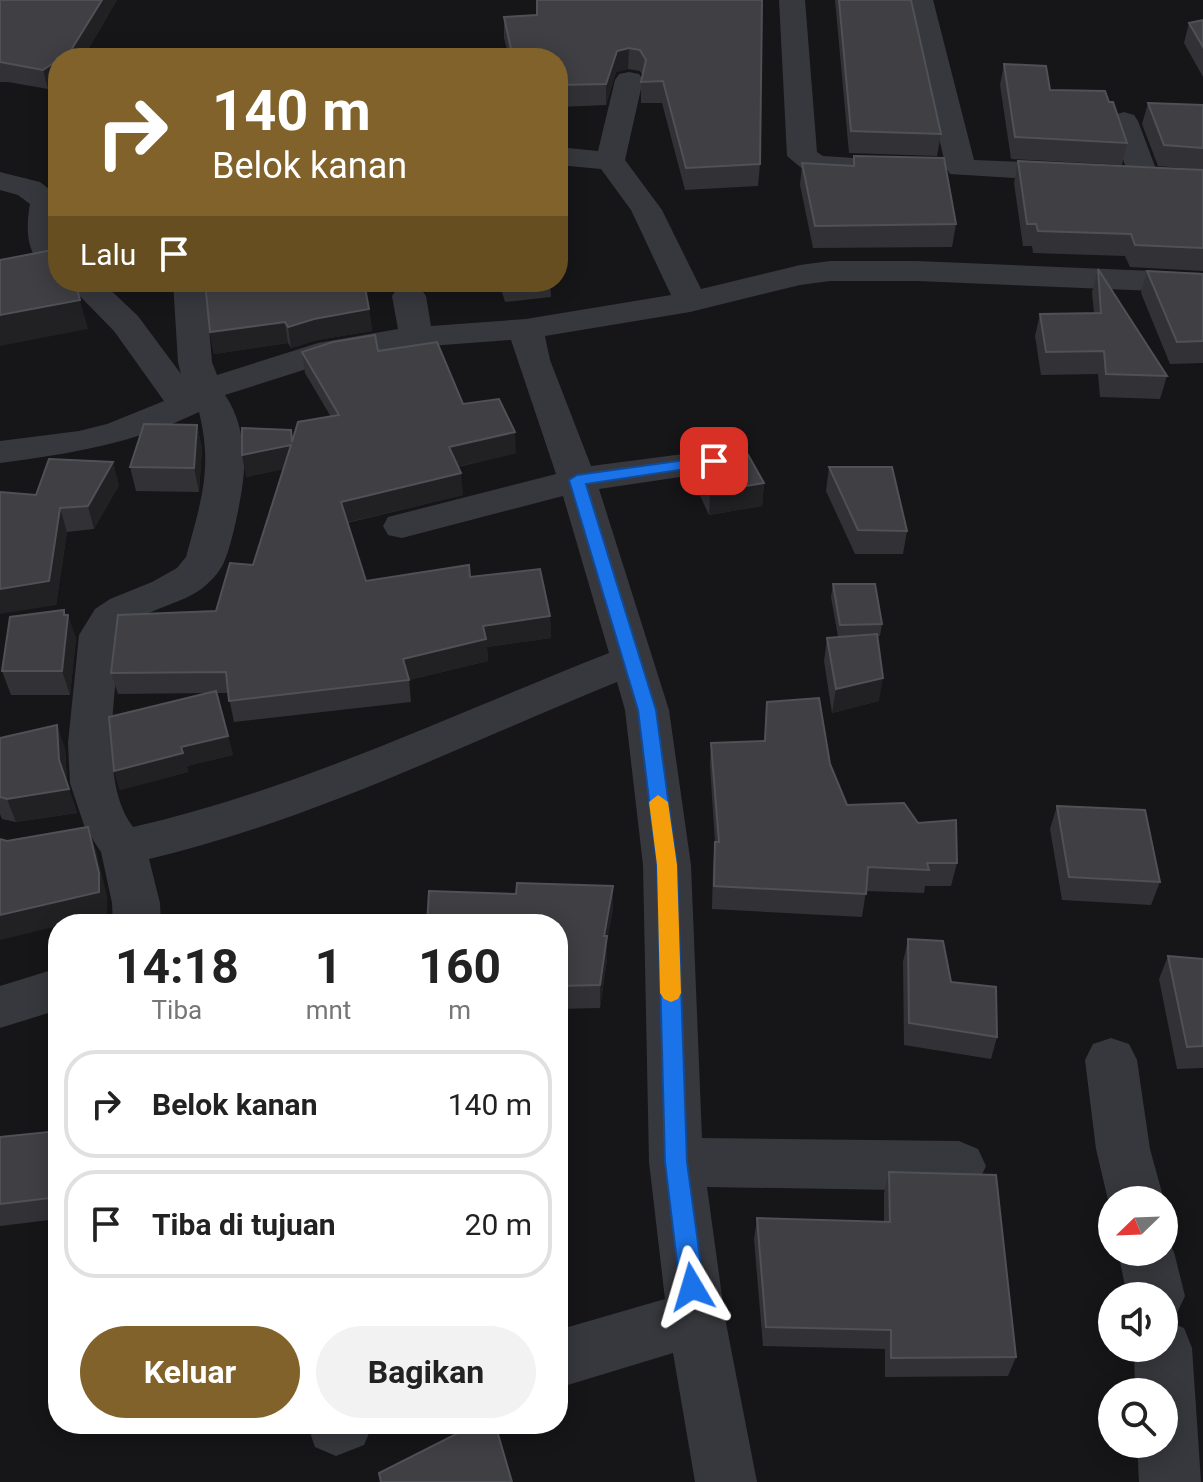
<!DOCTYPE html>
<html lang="id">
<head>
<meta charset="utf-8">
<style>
  :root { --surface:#fff; --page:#f2f2f2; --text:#222; --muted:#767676; --line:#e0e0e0; --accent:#80622a }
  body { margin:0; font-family:Roboto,sans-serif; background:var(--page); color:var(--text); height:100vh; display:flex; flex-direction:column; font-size:30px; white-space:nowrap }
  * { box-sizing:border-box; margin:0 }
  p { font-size:26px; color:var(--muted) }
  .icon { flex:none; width:44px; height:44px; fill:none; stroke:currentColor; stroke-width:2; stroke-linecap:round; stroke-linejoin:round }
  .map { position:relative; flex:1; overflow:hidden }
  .sheet { position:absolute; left:48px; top:914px; width:520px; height:520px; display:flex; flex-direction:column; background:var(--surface); border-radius:32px; box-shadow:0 4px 20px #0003 }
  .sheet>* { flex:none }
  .hud { position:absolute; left:48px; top:48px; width:520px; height:244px; border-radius:32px; box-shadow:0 4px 20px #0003; background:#80622a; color:#fff; overflow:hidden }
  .needle { width:52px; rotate:247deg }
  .controls { position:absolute; left:1098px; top:1186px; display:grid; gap:16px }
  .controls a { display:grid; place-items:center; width:80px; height:80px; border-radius:50%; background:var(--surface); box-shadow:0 4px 20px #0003; font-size:40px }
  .pin { position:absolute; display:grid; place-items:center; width:68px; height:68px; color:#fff; margin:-34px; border-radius:16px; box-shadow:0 4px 12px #0006 }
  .me { position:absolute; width:88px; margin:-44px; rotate:353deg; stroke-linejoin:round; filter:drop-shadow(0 0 6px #0008) }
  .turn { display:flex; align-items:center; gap:28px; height:168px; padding:0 32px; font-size:36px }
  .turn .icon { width:104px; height:104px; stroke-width:2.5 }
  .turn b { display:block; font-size:56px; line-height:68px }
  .then { display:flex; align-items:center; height:76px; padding:0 32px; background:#0003; gap:16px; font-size:30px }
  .eta { display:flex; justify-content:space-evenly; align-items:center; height:136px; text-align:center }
  .eta b { font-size:48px; font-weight:700; line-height:56px }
  .action { display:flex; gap:16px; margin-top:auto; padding:16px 32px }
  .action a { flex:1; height:92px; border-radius:48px; background:var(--accent); color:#fff; font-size:32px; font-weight:700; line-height:92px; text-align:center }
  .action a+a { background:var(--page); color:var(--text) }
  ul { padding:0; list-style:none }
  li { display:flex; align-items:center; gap:24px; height:108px; margin:0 16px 12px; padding:0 16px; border:4px solid var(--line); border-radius:32px }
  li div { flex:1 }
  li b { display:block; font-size:30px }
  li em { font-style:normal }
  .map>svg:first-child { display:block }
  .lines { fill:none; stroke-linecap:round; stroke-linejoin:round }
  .minor { fill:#37383d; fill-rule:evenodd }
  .wall { fill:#323236 }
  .shaded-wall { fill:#212124 }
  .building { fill:#3f3f44; stroke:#4f5156; stroke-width:2 }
  .route { fill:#1a73e8; stroke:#114b97; stroke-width:2 }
  .slow { fill:#f59e0b }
</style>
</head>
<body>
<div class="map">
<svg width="1203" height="1482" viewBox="0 0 1203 1482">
  <rect width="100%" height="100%" fill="#161618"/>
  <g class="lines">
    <path class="minor" d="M779 0H805L817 152 823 156 886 160 890 166 886 172 816 174 805 171 787 156Z
      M907 0H933L974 160 1078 164 1089 167 1093 173 1089 179 1078 182 950 174 946 168Z
      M629 72 639 74 643 80 625 160 662 210 701 289 800 265 830 261H917L1203 273V293L917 281H830L800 285 690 312 545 336 550 360 591 466 714 450 727 453 733 461 727 469 714 472 599 489 669 710 691 865 702 1138 959 1141 978 1149 986 1166 978 1183 959 1191 707 1187 725 1318 757 1482H695L673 1353 558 1388V1330L665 1299 649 1162 643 865 625 710 617 682C462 745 313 820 149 859L160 903 161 924H113L112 903 101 852 85 828 70 783 68 743 79 635 95 609 110 599 152 582 177 568 186 557C201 502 213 468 199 412 135 443 70 454 0 463V441L79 431 107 424 164 401 114 331 66 282H102L138 316 181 374 178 362 173 282H205L212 362 217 375 318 343 398 329 392 296 397 289 409 286 421 289 426 296 431 326 526 319 671 295 631 210 601 169 558 165V147L598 151 615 80 619 74ZM511 340 556 474 388 517 383 526 388 535 402 538 563 496 609 653C451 715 299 789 133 827 98 782 116 688 121 635 137 608 181 607 205 586 212 580 221 570 224 562 232 546 245 483 244 465 244 441 239 415 225 395L335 360 416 347Z
      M1124 112 1134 115 1138 121 1159 177 1155 183 1144 186 1133 183 1129 177 1110 121 1114 115Z
      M0 172 40 182 58 196V273C26 265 25 231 30 204L18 195 0 190Z
      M58 968V1010L0 1028V986Z
      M1111 1038 1129 1044 1137 1060 1150 1149 1164 1200H1112V1208L1108 1200 1096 1149 1085 1060 1093 1044Z
      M1164 1233 1174 1252 1185 1296 1176 1315 1165 1320 1184 1328 1192 1348 1201 1482H1139L1137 1444H1164V1392H1135L1134 1348H1164V1296H1127L1118 1252H1164Z
      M307 1424H373L364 1445 336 1456 315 1447Z"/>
  </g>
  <path class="wall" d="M0 0H117L83 58H58V82L48 89 8 82H0Z
    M762 0 760 164 758 186 685 190 662 103H641V82L643 76 640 71 628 69 616 72 606 105 558 107V58H509L504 38V17Z
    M835 0H911L941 134 937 156 849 153Z
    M1203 20V77L1184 43 1189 23Z
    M1004 64 1050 90 1109 102 1127 143 1122 165 1011 159 1000 85Z
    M1148 103 1203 105V170L1158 166 1142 124Z
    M854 156 956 224 952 247 813 248 800 185 802 163 852 166Z
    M1018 161 1203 170V271L1130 267 1125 256 1033 253 1032 246H1023L1014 183Z
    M1098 269 1167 376 1160 399 1100 397 1098 374 1041 375 1035 336 1040 314 1094 313 1092 292Z
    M1147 271 1203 274V363L1170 364 1141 293Z
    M499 282H550L551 297 505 302Z
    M369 309 372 331 317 340 291 348 288 343 214 354 210 332Z
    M378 351 463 404 516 453 458 467 463 495 347 523 366 581 470 577 550 616 551 638 487 647 488 661 409 680 411 702 234 722 228 693H216L233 755 187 766 188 772 120 790 114 771 208 693 118 694 111 673 216 611 253 565 283 469 246 477 331 417 305 373 302 352Z
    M197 425 202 449 199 492 136 491 130 467Z
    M693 455 764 483 762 506 709 515 692 478Z
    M829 467 907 531 903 554H855L826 491Z
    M119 485 94 529 67 532 56 605 36 495Z
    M833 584 882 624 880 636H877L879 701 832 713 824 661 827 638 838 637 831 597Z
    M64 610 76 638 70 695H11L2 671Z
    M767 702 830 764 847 805 918 823 957 863 951 886H925L924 893 866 891 862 917 712 909 713 865 715 842 710 766 711 743 764 741Z
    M0 738 65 748 67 783 77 813 16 822 2 819 0 814Z
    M1057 806 1160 882 1151 905 1062 900 1050 829Z
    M613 886V909L607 940V959L600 1008 558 1009V924Z
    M908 939 951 982 997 1037 991 1059 904 1045 903 962Z
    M1168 956 1203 959V1068L1177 1069 1159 979Z
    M558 1023 564 1109 565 1130H558Z
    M58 1131V1219L0 1226V1137Z
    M889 1172 1016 1357 1008 1376 885 1377V1349L763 1346 754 1239 757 1218 884 1222V1193Z"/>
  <path class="shaded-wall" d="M102 0H117L83 58H60Z
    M629 48 628 69 616 72 606 105V84L617 51Z
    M58 60V82L48 89 43 70Z
    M80 300 88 329 0 346V315Z
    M369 309 372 331 317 340 291 348 288 327 314 319Z
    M285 322 288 343 214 354 210 332Z
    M197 425 202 449 199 492 194 468Z
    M515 432 516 453 451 468 449 447Z
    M291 445 295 467 246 477 242 455Z
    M113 462 119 485 94 529 88 506Z
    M461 473 463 495 344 523 341 502Z
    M764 483 762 506 709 515 710 492Z
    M60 508 67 532 56 605 0 614V589Z
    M64 610 68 620V615L76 638 70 695 62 671Z
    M550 616 551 638 487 647 488 661 409 680 403 659 483 626Z
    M883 678 879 701 832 713 836 689Z
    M57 725 65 748 67 783 77 813 16 822 7 799Z
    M228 736 233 755 187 766 188 772 120 790 114 771 181 747Z
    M88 827 96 850 107 896V915L67 924H58V926L0 940V915Z
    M613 886V909L607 940V959L600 1008V985L604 936Z"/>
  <path class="building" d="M0 0H102L71 50 60 58H58V60L43 70 0 62Z
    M537 0H762L760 164 686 168 663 81 641 82 646 60 640 50 629 48 617 51 606 84 558 85V58H513L504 17 537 15Z
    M839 0H911L941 134 851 131Z
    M1203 20V47L1189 23Z
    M412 53V58H344L345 55Z
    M1004 64 1046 66 1050 90 1105 91 1109 102H1113L1127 143 1015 137Z
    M1148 103 1203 105V148L1164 145Z
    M854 156 944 158 956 224 815 226 802 163 854 166Z
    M1018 161 1203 170V248L1135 245 1131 234 1038 231 1036 224H1027Z
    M58 249V251L55 253 58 256V282H75L80 300 0 315V260Z
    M1098 269 1167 376 1106 374 1104 351 1046 352 1040 314 1101 313Z
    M1147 271 1203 274V341L1177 342Z
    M205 282H364L369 309 314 319 288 327 285 322 210 332Z
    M375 335 378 351 437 342 463 404 499 399 515 432 449 447 461 473 341 502 366 581 469 565 470 577 540 569 550 616 483 626 486 639 403 659 409 680 229 701 226 672 111 673 118 615 216 611 230 563 253 565 291 445 242 455V428L291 430 292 442 298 422 339 415 302 352 333 342Z
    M144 424 197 425 194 468 130 467Z
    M742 444 764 483 710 492 693 455Z
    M49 459 113 462 88 506 60 508 49 581 0 589V492L36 495Z
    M829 467H892L907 531 858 530Z
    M833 584H875L882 624 840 625Z
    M64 610V615H68L62 671H2L10 617Z
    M877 634 883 678 836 689 827 638Z
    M216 691 228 736 181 747 183 753 114 771 109 717Z
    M819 698 830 764 847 805 904 803 918 823 956 820 957 863H927L929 870 868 867 866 894 714 886 715 842H719L711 743 765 741 767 702Z
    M57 725 59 760 69 789 7 799 0 797V738Z
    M1057 806 1145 810 1160 882 1069 877Z
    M88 827 99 873V892L0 915V839L7 841Z
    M517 883 613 886 604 936H607L600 985 558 986V924H427L429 891 516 894Z
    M908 939 943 941 951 982 996 987 997 1037 909 1023Z
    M1168 956 1203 959V1046L1187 1047Z
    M558 1023 564 1109 558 1108Z
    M58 1131V1197L0 1204V1137Z
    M889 1172 996 1175 1016 1357 891 1358V1330L766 1327 757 1218 890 1222Z
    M476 1424H495L512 1482H381L379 1473Z"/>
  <path class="route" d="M714 456 719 457V464L586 484 656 710 677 865 687 1162 704 1287 700 1295 692 1298 683 1295 680 1287 665 1162 657 865 638 710 569 480 577 475Z"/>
  <path class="slow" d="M658 795 668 802 677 865 681 993 678 999 671 1002 664 999 660 993 657 865 649 802Z"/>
</svg>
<div class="controls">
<a><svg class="needle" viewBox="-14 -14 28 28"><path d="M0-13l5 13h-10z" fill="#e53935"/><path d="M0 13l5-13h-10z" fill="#767676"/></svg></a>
<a><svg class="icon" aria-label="sound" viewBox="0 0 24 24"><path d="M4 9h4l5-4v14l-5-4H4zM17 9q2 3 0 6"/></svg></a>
<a><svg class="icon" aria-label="search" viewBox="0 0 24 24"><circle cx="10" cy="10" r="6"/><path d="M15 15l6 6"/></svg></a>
</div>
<div class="pin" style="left:714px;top:461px;background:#d93025"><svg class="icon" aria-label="arrive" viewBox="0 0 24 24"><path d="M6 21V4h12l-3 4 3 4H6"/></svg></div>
<svg class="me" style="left:692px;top:1287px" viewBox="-20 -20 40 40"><path d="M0-17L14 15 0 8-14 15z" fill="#1a73e8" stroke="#fff" stroke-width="4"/></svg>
<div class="hud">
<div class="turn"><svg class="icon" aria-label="right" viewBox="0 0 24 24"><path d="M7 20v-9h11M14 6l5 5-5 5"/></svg><div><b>140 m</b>Belok kanan</div></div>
<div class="then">Lalu<svg class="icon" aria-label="arrive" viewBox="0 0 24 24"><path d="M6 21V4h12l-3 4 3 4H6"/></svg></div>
</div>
<section class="sheet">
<div class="eta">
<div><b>14:18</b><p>Tiba</p></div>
<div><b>1</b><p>mnt</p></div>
<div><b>160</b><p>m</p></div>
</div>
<ul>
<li><svg class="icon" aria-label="right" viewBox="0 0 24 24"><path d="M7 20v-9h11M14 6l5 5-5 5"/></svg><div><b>Belok kanan</b></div><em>140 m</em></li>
<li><svg class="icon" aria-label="arrive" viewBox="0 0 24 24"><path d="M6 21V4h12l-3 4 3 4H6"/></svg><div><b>Tiba di tujuan</b></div><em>20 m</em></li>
</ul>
<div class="action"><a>Keluar</a><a>Bagikan</a></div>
</section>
</div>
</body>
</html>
